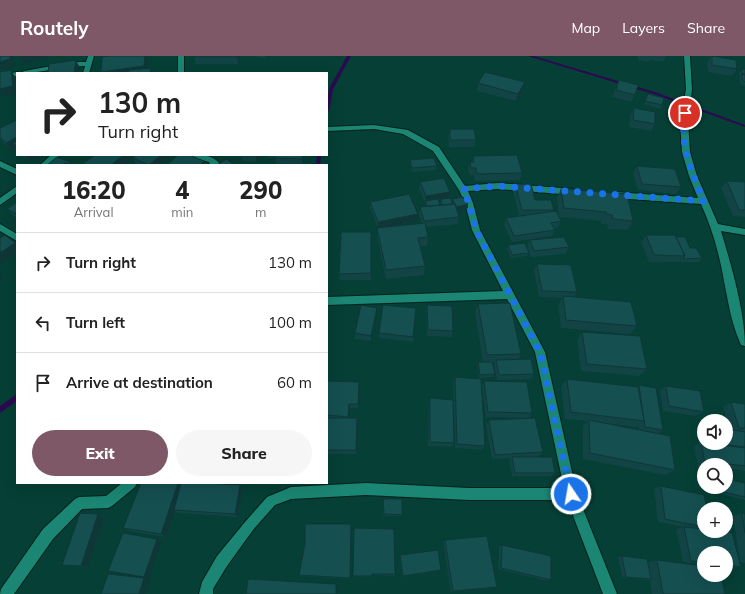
<!DOCTYPE html>
<html lang="en">
<head>
<meta charset="utf-8">
<style>
  :root { --surface:#fff; --page:#f6f6f6; --text:#222; --muted:#767676; --line:#e0e0e0; --accent:#7e5866 }
  body { margin:0; font-family:Mulish,sans-serif; background:var(--page); color:var(--text); height:100vh; display:flex; flex-direction:column; font-size:15px; white-space:nowrap }
  * { box-sizing:border-box; margin:0 }
  p { font-size:13px; color:var(--muted) }
  .icon { flex:none; width:22px; height:22px; fill:none; stroke:currentColor; stroke-width:2; stroke-linecap:round; stroke-linejoin:round }
  .map { position:relative; flex:1; overflow:hidden }
  .side { position:absolute; left:16px; top:108px; width:312px; height:320px; display:flex; flex-direction:column; background:var(--surface); border-radius:0px; box-shadow:0 4px 16px #0002 }
  .side>* { flex:none }
  .hud { position:absolute; left:16px; top:16px; width:312px; height:84px; border-radius:0px; box-shadow:0 4px 16px #0002; background:#fff; color:var(--text); overflow:hidden }
  .tools { position:absolute; left:697px; top:358px; display:grid; gap:8px }
  .tools a { display:grid; place-items:center; width:36px; height:36px; border-radius:50%; background:var(--surface); box-shadow:0 4px 16px #0002; font-size:20px }
  .pin { position:absolute; display:grid; place-items:center; width:34px; height:34px; color:#fff; margin:-17px; border:2px solid #fff; border-radius:50%; box-shadow:0 1px 4px #0007 }
  .me { position:absolute; width:44px; margin:-22px; rotate:348deg; stroke-linejoin:round; filter:drop-shadow(0 0 3px #0008) }
  .turn { display:flex; align-items:center; gap:14px; height:84px; padding:0 16px; font-size:18px }
  .turn .icon { width:52px; height:52px; stroke-width:2.5 }
  .turn b { display:block; font-size:28px; line-height:34px }
  .eta { display:flex; justify-content:space-evenly; align-items:center; height:68px; text-align:center }
  .eta b { font-size:24px; font-weight:800; line-height:28px }
  .cta { display:flex; gap:8px; margin-top:auto; padding:8px 16px }
  .cta a { flex:1; height:46px; border-radius:24px; background:var(--accent); color:#fff; font-size:16px; font-weight:800; line-height:46px; text-align:center }
  .cta a+a { background:var(--page); color:var(--text) }
  ul { padding:0; list-style:none }
  li { display:flex; align-items:center; gap:12px; height:60px; padding:0 16px; border-top:1px solid var(--line) }
  li div { flex:1 }
  li b { display:block; font-size:15px }
  li em { font-style:normal }
  header { display:flex; align-items:center; gap:24px; box-sizing:border-box; height:56px; padding:0 20px; background:var(--accent); color:#fff }
  header strong { font-size:19px }
  nav { display:flex; gap:22px; margin-inline-start:auto; font-size:14px }
  .map>svg:first-child { display:block }
  .lines { fill:none; stroke-linecap:round; stroke-linejoin:round }
  .stream { fill:#2a0a51; fill-rule:evenodd }
  .street-casing { stroke:#03221c; stroke-width:2 }
  .street { fill:#1b8673; fill-rule:evenodd }
  .wall { fill:#124445; fill-rule:evenodd }
  .shaded-wall { fill:#0f3738 }
  .building { fill:#154f50; stroke:#0f3738 }
  .route { stroke:#1a73e8; stroke-width:7; stroke-dasharray:0 12.6 }
</style>
</head>
<body>
<header>
<strong>Routely</strong>
<nav><a>Map</a><a>Layers</a><a>Share</a></nav>
</header>
<div class="map">
<svg width="745" height="538" viewBox="0 0 745 538">
  <rect width="100%" height="100%" fill="#053f35"/>
  <g class="lines">
    <path class="stream" d="M347 0H351L333 33 329 55 327 56V44L329 33Z
      M528 0H534L655 36 745 69V71L653 38Z
      M317 99H321L320 109H316Z
      M17 338V345L0 357V350Z"/>
    <g class="street-casing">
      <path id="street" d="M88 0H94L89 17H83L85 10C63 10 42 17 21 17L24 15 74 6H86Z
        M178 0H184V17H178Z
        M684 0H690L692 33 688 65 690 96 697 120 718 168 745 173V179L721 175C731 208 745 256 745 290L741 289C728 261 726 227 718 197 714 180 708 164 701 148L615 142 611 139 615 136 698 142 689 120 682 96 680 65 686 33Z
        M17 16 20 17H17V20L0 23V19Z
        M374 69 408 74 439 91 465 130 497 127 573 133 577 136 573 139 497 133 468 135 473 147 480 174 545 296 577 438 617 538H603L567 444H469L366 439 291 443 275 449 253 474 227 510 213 533V538H199L202 526 217 500 245 466 267 441 291 431 366 427 469 432H564L535 296 507 243 327 249V241L503 235 472 174 465 147 459 134 433 95 403 78 374 73 327 75V71Z
        M51 99H60L49 109H40Z
        M190 99C200 99 212 98 219 107L218 109H210L209 106 191 101Z
        M0 105 17 113V119L0 111Z
        M17 130V137L0 149V142Z
        M0 168 17 178V185L0 175Z
        M122 427H137L135 431 112 450 108 452 82 453 53 483 14 538H0L1 533 43 473 75 443 79 441 106 440Z"/>
    </g>
    <use href="#street" class="street"/>
  </g>
  <path class="wall" d="M194 0H241L238 8H196L194 1Z
    M254 0H266L265 2Z
    M638 0H666L663 6 650 4 649 6 638 4Z
    M711 0 737 13 732 20 708 16 707 7Z
    M742 13H745V30L741 29 739 22 740 21 739 17Z
    M619 24 635 39 631 46 612 41Z
    M525 26 523 34 516 45 477 35 478 27Z
    M648 38 662 49 660 53 644 48Z
    M634 52 655 68 651 75 629 71 630 60Z
    M17 64V93L16 91 11 94 0 83V72Z
    M450 73 476 84 474 91H449L448 80Z
    M23 99H43L30 106Z
    M87 99H134L135 100 136 99H169L170 101 161 109H136L133 102H91Z
    M241 99H260L257 106 243 105Z
    M266 99H306L303 109H276L275 102 267 101Z
    M473 100 522 117 520 124 475 125 474 119H470L468 113 470 106H472Z
    M410 104 437 110 436 114 412 116 410 107Z
    M637 110 681 131 676 138 638 134 633 117Z
    M727 125 745 126V161L733 160 721 132Z
    M420 126 450 136 449 143 452 146V143L468 148V152L457 155 459 161 458 168 426 171 428 181 427 190 420 191 425 210 424 219 386 223 377 181 378 172 370 152V146L418 158 417 165 390 171 422 167 419 158 420 151 426 150 425 147 419 133ZM439 144H441L440 147 441 149H440Z
    M515 128 535 144 554 154 553 156 561 165 558 172H554L555 174 552 180 512 186 504 169 506 162 519 160 513 135Z
    M561 133 633 165 627 174 608 173 607 168H601V165L559 161 557 142Z
    M17 146V162L13 160 7 153Z
    M371 176V224H340L339 218Z
    M646 179 676 181 690 192 702 202 699 206H681L680 205 679 206H649L641 186Z
    M530 184 569 191 565 198 531 201 527 190Z
    M508 189 529 197 527 200 511 202 507 193Z
    M537 208 577 236 574 241 637 270 630 278 561 272 558 249 562 242 539 241 534 214Z
    M478 248 521 298 518 304 534 318 531 323 497 324 494 309 495 306H492L495 318 494 321 479 322 477 309 478 306H483L475 257Z
    M427 249 453 275 452 281 427 280 426 255Z
    M377 257 371 285 355 283V277Z
    M582 276 647 313 639 320 581 315 577 284Z
    M379 277 413 281V286L379 282Z
    M455 321 485 390 482 394 455 392 453 326Z
    M567 323 637 331 639 329 663 374 658 377 675 414 665 419 583 403V370L588 365 565 363 561 330ZM611 368 636 371 639 370V374Z
    M327 325 359 326 358 352H350L349 362H357V398H327Z
    M484 325 532 357 529 362 486 361 482 330Z
    M666 330 704 356 696 360 663 355 660 334Z
    M430 342 454 387 452 391 428 390 429 347Z
    M731 346 745 348V415L726 412V409H704V412L698 411 694 390 701 386 704 387H726L730 374 723 351Z
    M489 364 543 396 539 400 555 417 551 420H512L509 404 511 402 492 403 486 369Z
    M704 374V386L701 375Z
    M141 427 243 432 238 461 178 457 175 455 166 481 129 475 123 472Z
    M745 427V444L718 437V431H726Z
    M661 430 704 453V475L741 511 732 512H726V497H704V509L683 506 676 473 684 471 658 466 654 433Z
    M383 443 402 459V460H383Z
    M742 457 745 458V507L740 506 733 460Z
    M98 458 104 461 88 511 70 510 62 509Z
    M351 468 352 471 350 523 301 520 299 519 305 488Z
    M354 472 395 518V520L372 519V521H354Z
    M445 484 497 531 494 532 451 536 443 486Z
    M502 489 551 524 547 525 498 513 499 491Z
    M400 499 441 514 440 515 402 521 400 501Z
    M622 500 648 506 657 504 725 538H652L650 524H648L622 521 618 501Z"/>
  <path class="shaded-wall" d="M10 0H13L15 10 0 14V6Z
    M19 0H48V2L23 7Z
    M145 0H147L148 3 147 17H101V16Z
    M237 0H241L238 8 237 1Z
    M76 4 80 12 79 17H74Z
    M151 12 153 17H150Z
    M11 14 15 21 17 32V37L3 40 0 35V33Z
    M525 26 523 34 516 45 518 38Z
    M17 81V91L13 87 16 91 11 94 6 87Z
    M25 99H43L30 106Z
    M89 99H95L91 102Z
    M124 99H134L135 100 124 109H111Z
    M161 99H169L170 101 161 109H149Z
    M255 99H260L257 106Z
    M303 99H306L303 109 302 103Z
    M204 105 206 109H200Z
    M450 136 449 143 426 147 425 145V147L426 140Z
    M468 148V152L457 155V151Z
    M418 158 417 165 378 173V166Z
    M15 187 17 189V196L0 208V197Z
    M0 217 4 221 0 225Z
    M377 252V257L371 285V280Z
    M349 348 350 352 349 365 348 361Z
    M357 362 358 367 357 398 356 394Z
    M178 427H184L174 454 175 455 166 481 161 478Z
    M240 429 243 432 238 461 235 458Z
    M98 458 104 461 88 511 81 510Z
    M351 468 352 471 350 523V522Z
    M157 483 162 485 149 522 144 521Z
    M144 522 150 523 145 538H139Z
    M336 528 338 529 337 538H336Z"/>
  <path class="building" d="M0 0H10V3L0 6Z
    M109 0H145L144 10 101 16 102 1Z
    M194 0H237V1H194Z
    M712 0 736 4 737 13 712 9Z
    M76 4 74 17H48L49 8Z
    M151 12 150 17H128L129 14Z
    M742 13H745V18L742 17Z
    M11 14 13 30 0 33V16Z
    M485 16 525 26 518 38 478 27Z
    M742 18 745 19V26L743 25Z
    M619 24 638 29 635 39 616 34Z
    M648 38 664 42 662 49 645 45Z
    M634 52 655 56V68L633 64Z
    M17 64V81L6 87 0 81V72Z
    M450 73H474L476 84H450Z
    M17 85V91L13 87Z
    M95 99H124L111 109H81Z
    M136 99H161L149 109 133 102Z
    M178 99H189L204 105 200 109H167Z
    M275 99H303L302 103 275 102Z
    M517 99 522 117 477 118 476 112H471L470 106H474L473 100Z
    M57 101 70 106 67 108 65 107 62 109H47Z
    M434 102 437 110 412 112 410 104Z
    M226 103 235 109H218Z
    M65 107 69 109H62Z
    M132 107 136 109H130Z
    M637 110 675 113 681 131 642 128Z
    M444 122 450 136 426 140 420 126Z
    M727 125 745 126V154H739Z
    M515 128H531L535 144H551L554 154H522Z
    M561 133 627 138 633 165 613 163 612 159 606 158V156L564 152Z
    M409 138 418 158 378 166 370 146Z
    M463 141 468 148 457 151 452 143Z
    M451 142 452 148 442 149 441 143Z
    M438 143 440 149 427 150 425 145Z
    M17 146V158L7 153Z
    M455 148 459 161 424 165 420 151Z
    M556 155 561 165 551 167 555 174 514 180 506 162Z
    M425 167 428 181 418 182 425 210 386 214 377 172Z
    M341 176H371V217L339 218Z
    M5 179 15 187 0 197V182Z
    M646 179H675L685 200 654 199Z
    M564 181 569 191 534 195 530 184Z
    M676 181H685L690 192H696L702 202 684 203 683 202 685 200Z
    M525 187 529 197 512 199 508 189Z
    M537 208 571 209 577 236 542 235Z
    M563 240 631 246 637 270 566 264Z
    M510 247 521 298 487 299 478 248Z
    M361 249 377 252 371 280 355 277Z
    M383 249 416 252 413 281 379 277Z
    M427 249 452 250 453 275 428 274Z
    M582 276 640 280 647 313 587 308Z
    M531 303 534 318 499 319 496 304Z
    M478 306H492L495 318 480 319Z
    M455 321 481 323 485 390 457 388Z
    M567 323 638 331 644 365 571 356Z
    M327 325 359 326 358 348H349L348 361 327 359Z
    M484 325 527 326 532 357 488 356Z
    M639 329 656 332 663 374 645 371Z
    M666 330 700 335 704 356 669 350Z
    M430 342 453 344 454 387 430 386Z
    M731 346 745 348V372H739Z
    M327 362H357L356 394H327Z
    M535 362 543 396 495 399 489 364Z
    M589 364 670 380 675 414 590 397Z
    M726 373 745 376V391L713 387H726Z
    M701 386 745 392V410L715 406 716 409 705 407Z
    M512 401H552L555 417H515Z
    M726 423 745 427V441L723 436 722 431H726Z
    M141 427H178L161 478 123 472Z
    M181 427H205L240 429 235 458 174 454Z
    M661 430 704 439 707 453H704V471L665 463Z
    M383 443H402V459L384 458Z
    M80 457 98 458 81 510 62 509Z
    M742 457 745 458V477Z
    M305 468H351L350 522 299 519 305 488Z
    M684 471 704 473V475H718L732 477 741 511 726 509V497H704V507L691 505Z
    M354 472 394 473 395 518H372V520H353Z
    M123 477 157 483 144 521 108 515Z
    M487 480 497 531 453 535 445 484Z
    M502 489 551 500V524L501 512Z
    M438 494 441 514 403 520 400 499Z
    M622 500 647 503 651 523 626 521Z
    M657 504 704 510V519H721L725 538H663Z
    M108 518 144 522 139 538H101Z
    M248 523 336 528V538H246Z"/>
  <g class="lines">
    <path class="route" d="M571 438 540 296 476 174 469 147 463 133 497 130 704 145C692 118 679 87 685 57"/>
  </g>
</svg>
<div class="tools">
<a><svg class="icon" aria-label="sound" viewBox="0 0 24 24"><path d="M4 9h4l5-4v14l-5-4H4zM17 9q2 3 0 6"/></svg></a>
<a><svg class="icon" aria-label="search" viewBox="0 0 24 24"><circle cx="10" cy="10" r="6"/><path d="M15 15l6 6"/></svg></a>
<a>+</a>
<a>−</a>
</div>
<div class="pin" style="left:685px;top:57px;background:#d93025"><svg class="icon" aria-label="arrive" viewBox="0 0 24 24"><path d="M6 21V4h12l-3 4 3 4H6"/></svg></div>
<svg class="me" style="left:571px;top:438px" viewBox="-20 -20 40 40"><circle r="17" fill="#1a73e8" stroke="#fff" stroke-width="3"/><path d="M0-11L8 9 0 5-8 9z" fill="#fff"/></svg>
<div class="hud">
<div class="turn"><svg class="icon" aria-label="right" viewBox="0 0 24 24"><path d="M7 20v-9h11M14 6l5 5-5 5"/></svg><div><b>130 m</b>Turn right</div></div>
</div>
<section class="side">
<div class="eta">
<div><b>16:20</b><p>Arrival</p></div>
<div><b>4</b><p>min</p></div>
<div><b>290</b><p>m</p></div>
</div>
<ul>
<li><svg class="icon" aria-label="right" viewBox="0 0 24 24"><path d="M7 20v-9h11M14 6l5 5-5 5"/></svg><div><b>Turn right</b></div><em>130 m</em></li>
<li><svg class="icon" aria-label="left" viewBox="0 0 24 24"><path d="M17 20v-9H6M10 6l-5 5 5 5"/></svg><div><b>Turn left</b></div><em>100 m</em></li>
<li><svg class="icon" aria-label="arrive" viewBox="0 0 24 24"><path d="M6 21V4h12l-3 4 3 4H6"/></svg><div><b>Arrive at destination</b></div><em>60 m</em></li>
</ul>
<div class="cta"><a>Exit</a><a>Share</a></div>
</section>
</div>
</body>
</html>
